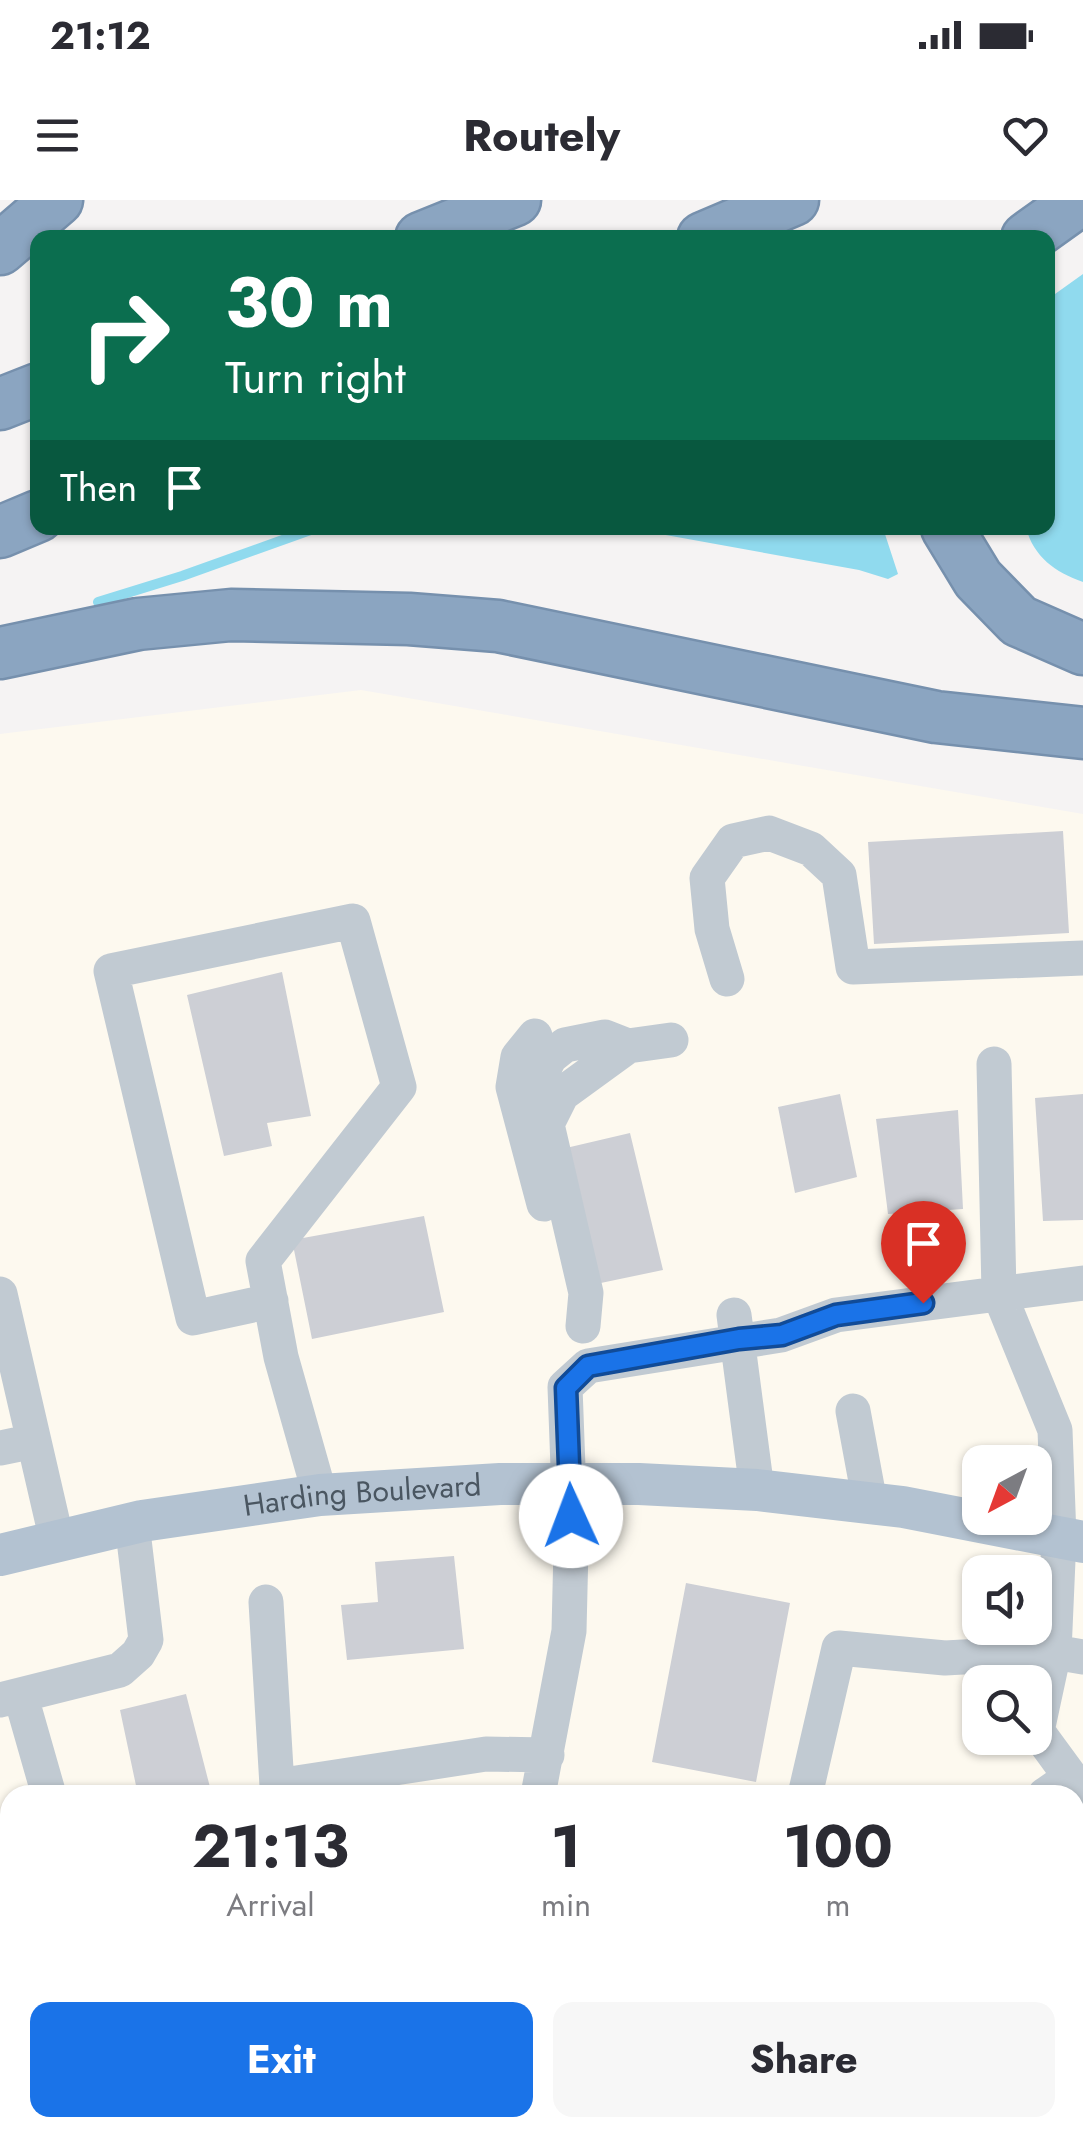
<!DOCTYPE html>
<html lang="en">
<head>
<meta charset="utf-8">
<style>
  :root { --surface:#fff; --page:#f7f7f7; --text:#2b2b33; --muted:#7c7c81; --accent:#1a73e8 }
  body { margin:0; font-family:Jost,sans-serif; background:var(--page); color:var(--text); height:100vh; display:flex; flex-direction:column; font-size:38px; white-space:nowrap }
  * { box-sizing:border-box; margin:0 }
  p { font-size:32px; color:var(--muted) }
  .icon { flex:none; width:55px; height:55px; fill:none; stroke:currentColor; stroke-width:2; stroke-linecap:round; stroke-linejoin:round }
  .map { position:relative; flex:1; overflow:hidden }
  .details { position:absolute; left:0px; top:1585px; width:1085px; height:352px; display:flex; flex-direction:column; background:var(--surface); border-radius:30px 30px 0 0; box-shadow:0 2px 8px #0004 }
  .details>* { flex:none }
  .top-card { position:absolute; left:30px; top:30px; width:1025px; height:305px; border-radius:20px; box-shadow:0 2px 8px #0004; background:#0b6e4f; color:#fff; overflow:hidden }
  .needle { width:65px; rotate:221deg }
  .fabs { position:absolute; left:962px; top:1245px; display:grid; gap:20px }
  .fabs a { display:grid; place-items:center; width:90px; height:90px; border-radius:20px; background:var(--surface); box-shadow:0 2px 8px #0004; font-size:50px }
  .pin { position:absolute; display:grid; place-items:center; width:85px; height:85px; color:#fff; margin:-102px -42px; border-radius:50% 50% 50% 0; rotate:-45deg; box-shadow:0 0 10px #0007 }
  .pin .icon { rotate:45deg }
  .me { position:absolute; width:110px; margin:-55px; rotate:358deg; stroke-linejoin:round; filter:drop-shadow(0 0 8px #0008) }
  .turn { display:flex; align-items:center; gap:35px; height:210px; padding:0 30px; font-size:45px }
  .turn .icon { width:130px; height:130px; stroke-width:2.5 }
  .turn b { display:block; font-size:70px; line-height:85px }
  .then { display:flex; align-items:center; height:95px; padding:0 30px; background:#0003; gap:20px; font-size:38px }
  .eta { display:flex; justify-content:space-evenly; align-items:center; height:170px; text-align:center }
  .eta b { font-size:60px; font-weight:700; line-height:70px }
  .cta { display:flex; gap:20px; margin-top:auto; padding:20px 30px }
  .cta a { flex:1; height:115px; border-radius:20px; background:var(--accent); color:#fff; font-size:40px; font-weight:700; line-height:115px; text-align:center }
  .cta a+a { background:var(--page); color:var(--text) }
  .status { display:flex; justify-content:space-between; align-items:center; height:70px; padding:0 50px; background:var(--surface); direction:ltr }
  .status svg { height:28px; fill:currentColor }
  header { display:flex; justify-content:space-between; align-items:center; height:130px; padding:0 30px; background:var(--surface); font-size:45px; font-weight:700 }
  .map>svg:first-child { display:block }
  .commercial { fill:#fdf9ef; fill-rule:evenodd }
  .water { fill:#90daee }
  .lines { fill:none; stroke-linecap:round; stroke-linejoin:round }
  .stream { stroke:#90daee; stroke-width:10 }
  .building { fill:#cdcfd5 }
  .highway-casing { stroke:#7690ad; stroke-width:55 }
  .minor { stroke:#c1cad2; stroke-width:35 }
  .major { stroke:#b3c2d1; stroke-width:42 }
  .highway { stroke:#8ba5c1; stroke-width:50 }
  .route-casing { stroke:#114b97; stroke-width:25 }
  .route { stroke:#1a73e8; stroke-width:18 }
  .labels { text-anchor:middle; stroke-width:9; stroke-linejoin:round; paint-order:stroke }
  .street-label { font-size:30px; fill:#4a5661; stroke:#fff }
</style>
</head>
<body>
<div class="status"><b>21:12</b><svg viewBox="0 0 49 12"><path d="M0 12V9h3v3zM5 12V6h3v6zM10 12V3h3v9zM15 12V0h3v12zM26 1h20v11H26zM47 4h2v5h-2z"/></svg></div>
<header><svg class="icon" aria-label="menu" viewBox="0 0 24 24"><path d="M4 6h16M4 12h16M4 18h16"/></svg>Routely<svg class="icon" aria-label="heart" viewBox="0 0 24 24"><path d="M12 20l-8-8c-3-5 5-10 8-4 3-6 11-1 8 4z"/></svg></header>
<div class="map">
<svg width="1083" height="1937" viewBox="0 0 1083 1937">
  <rect width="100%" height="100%" fill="#f5f3f3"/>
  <path class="commercial" d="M361 490 1083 614V1937H0V534ZM980 1262H1035V1318H980ZM980 1372H1035V1428H980ZM980 1482H1035V1538H980ZM10 1595H1075V1928H10Z"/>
  <path class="water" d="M1083 74V382C1055 372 1034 357 1026 328H1048V99Z
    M627 328H883L898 374 888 379 859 370Z"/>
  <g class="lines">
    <path class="stream" d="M98 402 182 376 316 328"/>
  </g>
  <path class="building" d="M1063 631 1069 733 874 744 868 642Z
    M282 772 311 916 267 923 272 946 224 956 187 795Z
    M840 894 857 977 795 993 778 907Z
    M1083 894V1020L1043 1021 1035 898Z
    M958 910 963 1009 888 1014 876 919Z
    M630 933 663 1070 596 1084 566 948Z
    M424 1016 444 1112 312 1139 292 1040Z
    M454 1356 464 1449 347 1460 341 1405 378 1402 375 1362Z
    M686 1383 790 1403 756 1582 652 1562Z
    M186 1494 212 1595H138L120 1510Z
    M10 1646V1765L0 1767V1647Z
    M1075 1702 1083 1709V1937H960L949 1928H1075Z
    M309 1928H490L493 1937H311Z
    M754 1928H862L853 1937H745Z"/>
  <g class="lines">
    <g class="highway-casing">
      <path id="highway" d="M421 38 515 0
        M703 38 793 0
        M1027 38 1080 0
        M0 49 57 0
        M0 204 38 189
        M947 328 978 379 1019 421 1083 449
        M0 332 38 316
        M0 453 138 424 231 415 409 419 498 426 936 517 1083 533"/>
    </g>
    <path class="minor" d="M727 779 712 729 707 678 733 641 769 633 811 649 839 675 853 767 1083 758
      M535 836 518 857 513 887 544 1004
      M994 864 999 1093 1055 1230 1059 1337 1054 1452 1037 1531 1083 1594
      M549 920 562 894 628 846 671 840
      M0 1094 57 1341
      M271 1101 193 1118 111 771 353 721 399 887 263 1061 281 1157 320 1295
      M734 1115 757 1290
      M583 1126 586 1093 539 890 541 874 550 857 565 845 605 837 628 846
      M853 1211 870 1303
      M0 1248 34 1241
      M266 1402 277 1586 486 1554 547 1555
      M21 1497 49 1595
      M0 1500 120 1470 138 1454 146 1440 132 1323
      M538 1595 569 1431 571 1348 565 1187 588 1166 781 1135 836 1115 1083 1083
      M805 1595 839 1448 945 1458 1054 1452 1083 1457
      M1045 1595 1071 1577
      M10 1834 4 1836 10 1862
      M265 1928 268 1937
      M41 1937 75 1928
      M592 1937 608 1928
      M644 1937 652 1928
      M693 1937 701 1928"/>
    <path class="major" id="s1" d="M0 1355 142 1321 320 1295 500 1284H639L757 1290 903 1307 1083 1342"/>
    <use href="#highway" class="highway"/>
  </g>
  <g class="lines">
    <g class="route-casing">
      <path id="route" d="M571 1316 566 1188 588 1166 739 1139 782 1135 836 1115 923 1103"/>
    </g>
    <use href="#route" class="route"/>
  </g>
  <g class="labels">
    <g class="street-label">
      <text dy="10" stroke="none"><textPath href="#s1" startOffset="368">Harding Boulevard</textPath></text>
    </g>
  </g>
</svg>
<div class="fabs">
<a><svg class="needle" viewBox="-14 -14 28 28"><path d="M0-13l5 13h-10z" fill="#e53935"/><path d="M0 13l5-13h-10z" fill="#7c7c81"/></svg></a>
<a><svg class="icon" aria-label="sound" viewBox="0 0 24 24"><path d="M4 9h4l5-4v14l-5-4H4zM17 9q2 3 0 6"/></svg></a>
<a><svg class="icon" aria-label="search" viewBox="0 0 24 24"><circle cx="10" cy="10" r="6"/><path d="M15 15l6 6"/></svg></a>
</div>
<div class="pin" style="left:923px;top:1103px;background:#d93025"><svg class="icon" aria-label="arrive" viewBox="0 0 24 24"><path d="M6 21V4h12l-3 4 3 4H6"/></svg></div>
<svg class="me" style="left:571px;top:1316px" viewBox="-20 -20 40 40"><circle r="19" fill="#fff"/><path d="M0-13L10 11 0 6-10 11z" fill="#1a73e8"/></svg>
<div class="top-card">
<div class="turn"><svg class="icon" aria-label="right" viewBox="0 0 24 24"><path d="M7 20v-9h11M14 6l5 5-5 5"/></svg><div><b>30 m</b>Turn right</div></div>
<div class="then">Then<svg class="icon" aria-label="arrive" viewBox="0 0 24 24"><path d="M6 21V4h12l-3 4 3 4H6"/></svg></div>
</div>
<section class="details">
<div class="eta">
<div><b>21:13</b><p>Arrival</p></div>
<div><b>1</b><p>min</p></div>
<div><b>100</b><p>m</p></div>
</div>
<div class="cta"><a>Exit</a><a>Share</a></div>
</section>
</div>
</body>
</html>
